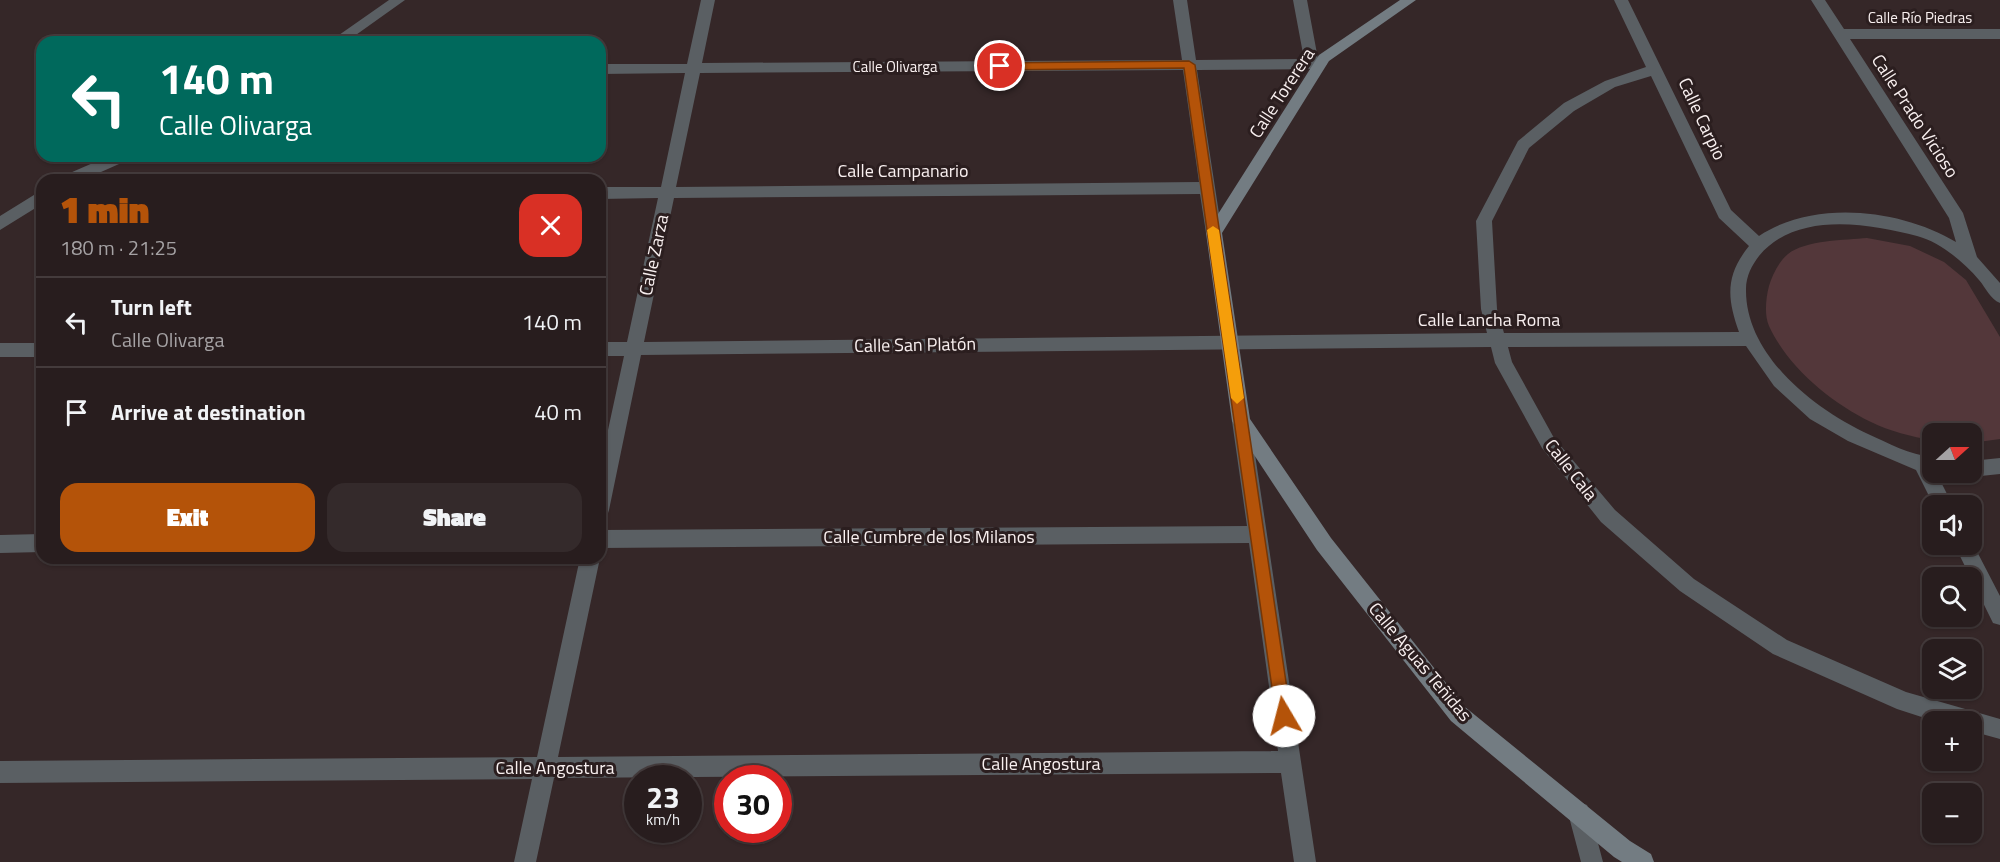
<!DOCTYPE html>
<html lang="en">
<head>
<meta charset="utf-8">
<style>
  :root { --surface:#281d1e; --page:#342a2b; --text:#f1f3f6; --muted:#a5a2a4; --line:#443b3c; --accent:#b45309 }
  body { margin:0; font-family:"Titillium Web",sans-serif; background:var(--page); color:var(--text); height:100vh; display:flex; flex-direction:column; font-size:22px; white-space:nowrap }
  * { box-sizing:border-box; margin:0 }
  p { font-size:20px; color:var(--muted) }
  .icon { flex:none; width:33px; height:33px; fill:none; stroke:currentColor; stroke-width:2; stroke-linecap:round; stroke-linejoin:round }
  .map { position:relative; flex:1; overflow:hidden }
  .sheet { position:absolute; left:36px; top:174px; width:570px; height:390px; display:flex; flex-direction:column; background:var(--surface); border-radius:18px; box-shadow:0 2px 4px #0004,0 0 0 2px var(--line) }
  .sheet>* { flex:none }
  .top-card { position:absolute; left:36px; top:36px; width:570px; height:126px; border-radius:18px; box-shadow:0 2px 4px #0004,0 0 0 2px var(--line); background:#00695c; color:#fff; overflow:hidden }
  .needle { width:39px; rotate:69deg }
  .tools { position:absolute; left:1922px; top:423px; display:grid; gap:12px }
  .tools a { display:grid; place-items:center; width:60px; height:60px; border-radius:12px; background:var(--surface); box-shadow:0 2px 4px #0004,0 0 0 2px var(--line); font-size:30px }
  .speed { position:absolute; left:624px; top:765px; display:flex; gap:12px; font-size:30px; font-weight:700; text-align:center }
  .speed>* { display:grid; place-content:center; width:78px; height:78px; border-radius:50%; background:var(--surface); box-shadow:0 2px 4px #0004,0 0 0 2px var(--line); line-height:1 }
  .speed small { font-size:15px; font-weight:400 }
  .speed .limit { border:9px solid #d22; background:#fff; color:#111 }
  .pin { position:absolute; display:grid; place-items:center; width:51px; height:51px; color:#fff; margin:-26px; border:3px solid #fff; border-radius:50%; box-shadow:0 2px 6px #0007 }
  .me { position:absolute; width:66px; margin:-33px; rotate:352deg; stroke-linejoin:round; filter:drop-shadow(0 0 4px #0008) }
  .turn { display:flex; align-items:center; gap:21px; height:126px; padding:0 24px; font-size:27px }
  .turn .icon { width:78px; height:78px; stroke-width:2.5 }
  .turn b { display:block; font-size:42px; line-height:51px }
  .round { display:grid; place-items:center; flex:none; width:63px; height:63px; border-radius:18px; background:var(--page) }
  .head { display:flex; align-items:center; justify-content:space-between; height:102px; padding:0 24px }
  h1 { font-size:36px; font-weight:800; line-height:45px; color:var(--accent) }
  .primary-button { display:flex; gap:12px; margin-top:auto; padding:12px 24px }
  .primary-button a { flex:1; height:69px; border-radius:18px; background:var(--accent); color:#fff; font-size:24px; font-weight:800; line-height:69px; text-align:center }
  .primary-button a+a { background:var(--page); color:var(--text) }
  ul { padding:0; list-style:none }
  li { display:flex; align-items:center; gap:18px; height:90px; padding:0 24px; border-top:2px solid var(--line) }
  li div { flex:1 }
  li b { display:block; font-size:22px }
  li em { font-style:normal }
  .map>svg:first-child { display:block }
  .green { fill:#53373a }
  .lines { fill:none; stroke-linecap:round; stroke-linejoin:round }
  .street { fill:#5a5f63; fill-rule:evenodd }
  .secondary { fill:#737c82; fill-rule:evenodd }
  .route { fill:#b45309; stroke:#753606; stroke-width:1.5 }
  .slow { fill:#f59e0b }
  .labels { text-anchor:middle; stroke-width:6; stroke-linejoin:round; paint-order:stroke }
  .far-street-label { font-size:15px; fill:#f9f0f0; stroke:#2b1e1f }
  .street-label { font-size:18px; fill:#f9f0f0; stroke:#2b1e1f }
</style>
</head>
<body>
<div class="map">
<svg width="2000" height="862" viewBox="0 0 2000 862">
  <rect width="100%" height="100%" fill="#352728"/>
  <path class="green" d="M1867 238 1910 246 1944 262 1966 280 2000 337V439L1971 443V434H1932V440C1912 437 1889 431 1871 422 1830 402 1788 367 1769 326 1764 315 1766 297 1769 286 1772 276 1779 261 1788 254 1805 240 1846 240 1867 238Z"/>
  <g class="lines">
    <path class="street" d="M389 0H405L346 42H329Z
      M701 0H715L702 63 1182 60 1173 0H1187L1196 60 1304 59 1293 0H1307L1318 59 1325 61 1327 64 1320 69 1197 70 1222 233 1220 237H1208L1206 233 1200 194 674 198 644 342 1487 333 1481 309 1476 221 1518 141 1564 103 1605 81 1646 67 1614 0H1628L1731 210 1759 236C1814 199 1901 209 1956 242L1949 218 1811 0H1825L1844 29H2000V39H1850L1963 213 1977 257 2000 283V303C1990 299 1986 288 1979 280 1964 262 1940 242 1917 236 1868 223 1796 211 1759 256 1752 265 1746 276 1746 289 1745 355 1814 409 1868 434 1888 443 1910 455 1932 457V472H1936L1953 506H1934L1916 470 1848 441 1810 419 1774 386 1746 346 1508 347 1512 362 1554 438 1615 510 1694 579 1787 640 1906 692 2000 719V739L1971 731V722H1937L1897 709 1773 654 1680 591 1601 522 1542 448 1495 363 1491 347 641 355 609 510 607 516 600 518V467L624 356H600V342H627L658 198 600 199V187H661L685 73 600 74V64H687ZM1183 70 1199 182 676 187 700 73ZM1651 76 1719 218 1749 246C1725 276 1727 298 1739 332L1504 333 1497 309 1492 221 1529 148 1574 111 1615 87Z
      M109 156H131L128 160 83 180H60L63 176Z
      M42 190V204L0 230V216Z
      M0 343H42V357H0Z
      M1241 413 1247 416 1250 421 1316 862H1294L1281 773 554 778 536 862H514L532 779 0 783V761L537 757 580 558H600L558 757 1278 751 1249 543 600 548V530L1247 526 1232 421 1235 416Z
      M2000 458V474L1971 477 1963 472H1971V461Z
      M42 534V552L0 553V535Z
      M1971 540 2000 596V625L1993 623 1954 544H1971Z
      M1579 802 1587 805 1590 813 1603 862H1581L1568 813 1571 805Z"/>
    <path class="secondary" d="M1400 0H1416L1329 61 1222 233 1250 419 1331 538 1465 707 1630 841 1651 854 1654 862H1622L1614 857 1451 721 1317 550 1235 426 1232 421 1206 233 1319 55Z"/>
  </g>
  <path class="route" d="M1189 61 1195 65 1291 716 1289 722 1284 724 1278 722 1276 716 1184 68 1000 70 995 66 1000 63Z"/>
  <path class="slow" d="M1213 226 1219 230 1244 398 1237 404 1231 398 1207 230Z"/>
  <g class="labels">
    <g class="far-street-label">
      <text x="1920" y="23">Calle Río Piedras</text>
      <text x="895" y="72">Calle Olivarga</text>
    </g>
    <g class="street-label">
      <text transform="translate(1282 93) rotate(-57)" y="6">Calle Torerera</text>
      <text transform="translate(1915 116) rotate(57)" y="6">Calle Prado Vicioso</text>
      <text transform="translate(1702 119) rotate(65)" y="6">Calle Carpio</text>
      <text x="903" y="177">Calle Campanario</text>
      <text transform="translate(654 255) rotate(-78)" y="6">Calle Zarza</text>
      <text x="1489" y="326">Calle Lancha Roma</text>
      <text transform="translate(915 345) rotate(-1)" y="6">Calle San Platón</text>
      <text transform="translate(1571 470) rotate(52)" y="6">Calle Cala</text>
      <text x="929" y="543">Calle Cumbre de los Milanos</text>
      <text transform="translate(1420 662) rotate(50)" y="6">Calle Aguas Teñidas</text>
      <text x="1041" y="770">Calle Angostura</text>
      <text x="555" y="774">Calle Angostura</text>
    </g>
  </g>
</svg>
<div class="tools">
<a><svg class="needle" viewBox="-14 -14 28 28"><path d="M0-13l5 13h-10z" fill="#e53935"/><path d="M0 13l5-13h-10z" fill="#a5a2a4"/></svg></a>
<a><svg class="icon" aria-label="sound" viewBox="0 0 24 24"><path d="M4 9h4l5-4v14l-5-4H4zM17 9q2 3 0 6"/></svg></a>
<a><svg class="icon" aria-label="search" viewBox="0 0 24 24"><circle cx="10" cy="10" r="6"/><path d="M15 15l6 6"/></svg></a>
<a><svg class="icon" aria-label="layers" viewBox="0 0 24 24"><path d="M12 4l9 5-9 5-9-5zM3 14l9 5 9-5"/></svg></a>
<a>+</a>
<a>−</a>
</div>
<div class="speed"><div>23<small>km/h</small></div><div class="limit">30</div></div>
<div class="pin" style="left:1000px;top:66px;background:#d93025"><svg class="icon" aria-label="arrive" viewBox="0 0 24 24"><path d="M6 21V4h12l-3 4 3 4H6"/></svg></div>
<svg class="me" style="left:1284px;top:716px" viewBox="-20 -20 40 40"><circle r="19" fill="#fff"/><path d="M0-13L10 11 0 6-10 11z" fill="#b45309"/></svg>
<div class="top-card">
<div class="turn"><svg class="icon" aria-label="left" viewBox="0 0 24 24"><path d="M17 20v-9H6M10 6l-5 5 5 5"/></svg><div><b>140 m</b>Calle Olivarga</div></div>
</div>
<section class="sheet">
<div class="head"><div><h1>1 min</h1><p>180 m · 21:25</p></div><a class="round" style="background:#d93025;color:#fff"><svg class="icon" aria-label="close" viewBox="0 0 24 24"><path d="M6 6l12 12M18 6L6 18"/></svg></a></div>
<ul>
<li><svg class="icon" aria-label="left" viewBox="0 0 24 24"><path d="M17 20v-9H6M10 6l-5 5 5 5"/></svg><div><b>Turn left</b><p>Calle Olivarga</p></div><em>140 m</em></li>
<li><svg class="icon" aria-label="arrive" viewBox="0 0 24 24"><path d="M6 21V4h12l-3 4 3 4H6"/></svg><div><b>Arrive at destination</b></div><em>40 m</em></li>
</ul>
<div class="primary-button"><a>Exit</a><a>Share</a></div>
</section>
</div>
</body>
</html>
